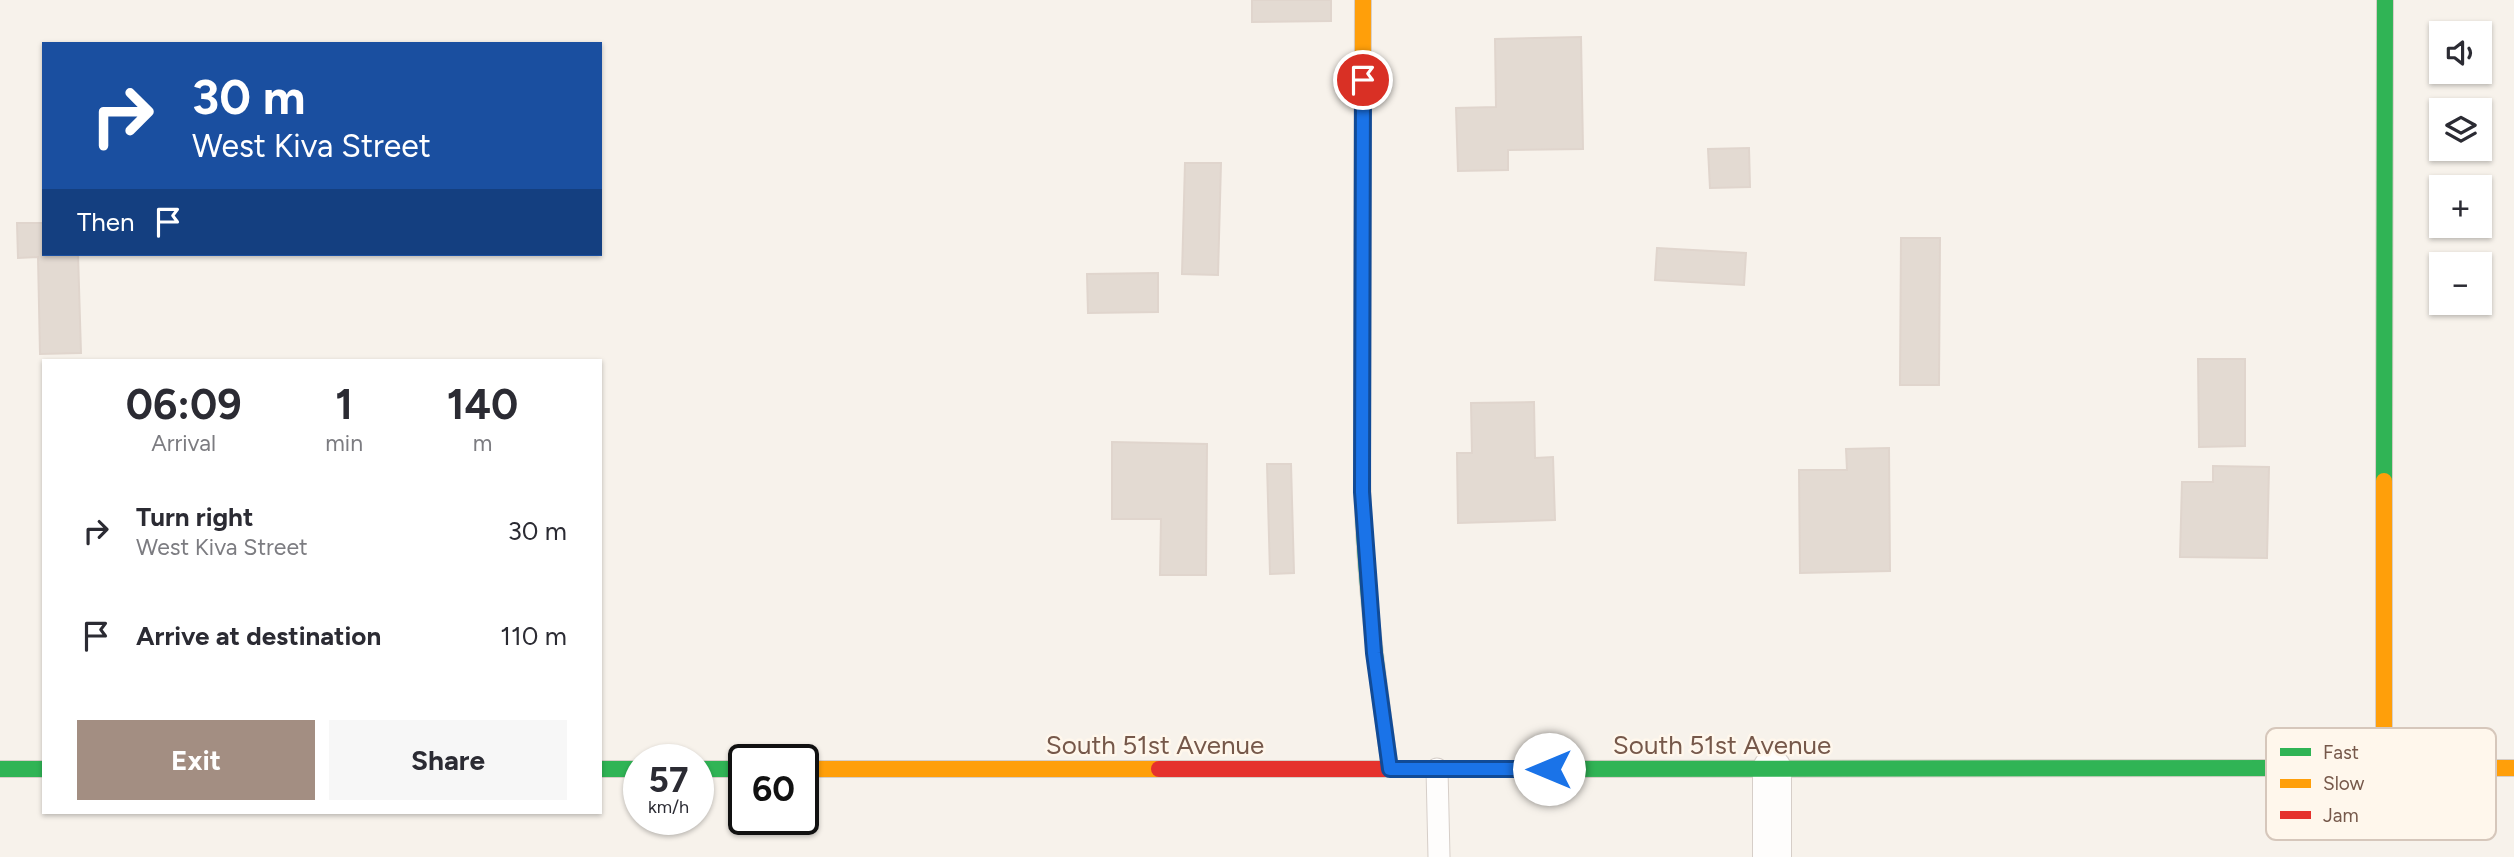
<!DOCTYPE html>
<html lang="en">
<head>
<meta charset="utf-8">
<style>
  :root { --surface:#fff; --page:#f7f7f7; --text:#2b2b33; --muted:#7c7c81; --accent:#a38e82 }
  body { margin:0; font-family:Figtree,sans-serif; background:var(--page); color:var(--text); height:100vh; display:flex; flex-direction:column; font-size:26px; white-space:nowrap }
  * { box-sizing:border-box; margin:0 }
  p { font-size:23px; color:var(--muted) }
  .icon { flex:none; width:38px; height:38px; fill:none; stroke:currentColor; stroke-width:2; stroke-linecap:round; stroke-linejoin:round }
  .map { position:relative; flex:1; overflow:hidden }
  .sheet { position:absolute; left:42px; top:359px; width:560px; height:455px; display:flex; flex-direction:column; background:var(--surface); border-radius:0px; box-shadow:0 2px 5px #0004 }
  .sheet>* { flex:none }
  .top-card { position:absolute; left:42px; top:42px; width:560px; height:214px; border-radius:0px; box-shadow:0 2px 5px #0004; background:#1a4fa0; color:#fff; overflow:hidden }
  .tools { position:absolute; left:2429px; top:21px; display:grid; gap:14px }
  .tools a { display:grid; place-items:center; width:63px; height:63px; border-radius:0px; background:var(--surface); box-shadow:0 2px 5px #0004; font-size:35px }
  .speed { position:absolute; left:623px; top:744px; display:flex; gap:14px; font-size:35px; font-weight:700; text-align:center }
  .speed>* { display:grid; place-content:center; width:91px; height:91px; border-radius:50%; background:var(--surface); box-shadow:0 2px 5px #0004; line-height:1 }
  .speed small { font-size:18px; font-weight:400 }
  .speed .limit { border:4px solid #111; border-radius:10px; background:#fff; color:#111 }
  .pin { position:absolute; display:grid; place-items:center; width:60px; height:60px; color:#fff; margin:-30px; border:4px solid #fff; border-radius:50%; box-shadow:0 2px 7px #0007 }
  .me { position:absolute; width:77px; margin:-38px; rotate:270deg; stroke-linejoin:round; filter:drop-shadow(0 0 5px #0008) }
  .turn { display:flex; align-items:center; gap:24px; height:147px; padding:0 35px; font-size:32px }
  .turn .icon { width:91px; height:91px; stroke-width:2.5 }
  .turn b { display:block; font-size:49px; line-height:60px }
  .then { display:flex; align-items:center; height:66px; padding:0 35px; background:#0003; gap:14px; font-size:26px }
  .eta { display:flex; justify-content:space-evenly; align-items:center; height:119px; text-align:center }
  .eta b { font-size:42px; font-weight:700; line-height:49px }
  .primary-button { display:flex; gap:14px; margin-top:auto; padding:14px 35px }
  .primary-button a { flex:1; height:80px; border-radius:0px; background:var(--accent); color:#fff; font-size:28px; font-weight:700; line-height:80px; text-align:center }
  .primary-button a+a { background:var(--page); color:var(--text) }
  ul { padding:0; list-style:none }
  li { display:flex; align-items:center; gap:21px; height:105px; padding:0 35px }
  li div { flex:1 }
  li b { display:block; font-size:26px }
  li em { font-style:normal }
  .map>svg:first-child { display:block }
  .building { fill:#e3dad2; stroke:#e0d5cd; stroke-width:2 }
  .lines { fill:none; stroke-linecap:round; stroke-linejoin:round }
  .lane-casing { stroke:#d6cec8; stroke-width:23 }
  .street-casing { stroke:#d6cec8; stroke-width:40 }
  .fast-casing { stroke:#d6cec7; stroke-width:18 }
  .slow-casing { stroke:#d6cec7; stroke-width:18 }
  .jam-casing { stroke:#d6cec7; stroke-width:18 }
  .lane { stroke:#fefdfc; stroke-width:21 }
  .street { stroke:#fefdfc; stroke-width:38 }
  .fast { stroke:#30b455; stroke-width:16 }
  .slow { stroke:#ff9f0a; stroke-width:16 }
  .jam { stroke:#e5322d; stroke-width:16 }
  .route-casing { stroke:#114b97; stroke-width:18 }
  .route { stroke:#1a73e8; stroke-width:12 }
  .labels { text-anchor:middle; stroke-width:5; stroke-linejoin:round; paint-order:stroke }
  .street-label { font-size:26px; fill:#76584a; stroke:#fff7ec }
  .key { fill:#fff7ec; stroke:#d6c7bb; stroke-width:2 }
  .key-label { font-size:19px; fill:#76584a }
</style>
</head>
<body>
<div class="map">
<svg width="2514" height="857" viewBox="0 0 2514 857">
  <rect width="100%" height="100%" fill="#f7f2eb"/>
  <path class="building" d="M1252 0H1331V21L1252 22Z
    M1581 37 1583 149 1508 150V170L1458 171 1456 108 1496 107 1495 39Z
    M1749 148 1750 187 1710 188 1708 149Z
    M1185 163H1221L1218 275 1182 274Z
    M17 223H44V254H78L81 353 40 354 38 257 18 258Z
    M1901 238H1940L1939 385H1900Z
    M1657 248 1746 253 1744 285 1655 280Z
    M1158 273V312L1088 313 1087 274Z
    M2198 359H2245V446L2199 447Z
    M1534 402 1535 458 1553 457 1555 520 1458 523 1457 453H1472L1471 403Z
    M1112 442 1207 444 1206 575H1160L1161 519H1112Z
    M1889 448 1890 571 1800 573 1799 470H1847L1846 449Z
    M1267 464H1291L1294 573 1270 574Z
    M2213 466 2269 467 2267 558 2180 557 2182 482H2213Z"/>
  <g class="lines">
    <g class="lane-casing">
      <path id="lane" d="M1437 769 1439 857"/>
    </g>
    <g class="street-casing">
      <path id="street" d="M1772 769V857"/>
    </g>
    <g class="fast-casing">
      <path id="fast" d="M1362 461C1362 564 1376 667 1390 769
        M2384 481 2385 0
        M0 769H44
        M600 769H639
        M698 769H744
        M1461 769 2357 768"/>
    </g>
    <g class="slow-casing">
      <path id="slow" d="M1362 461 1363 0
        M2357 768H2514
        M2384 768V481
        M803 769H1159"/>
    </g>
    <g class="jam-casing">
      <path id="jam" d="M1159 769H1461"/>
    </g>
    <use href="#lane" class="lane"/>
    <use href="#street" class="street"/>
    <use href="#fast" class="fast"/>
    <use href="#slow" class="slow"/>
    <use href="#jam" class="jam"/>
  </g>
  <g class="lines">
    <g class="route-casing">
      <path id="route" d="M1363 80 1362 492 1374 653 1390 769H1549"/>
    </g>
    <use href="#route" class="route"/>
  </g>
  <g class="labels">
    <g class="street-label">
      <text x="1155" y="754">South 51st Avenue</text>
      <text x="1722" y="754">South 51st Avenue</text>
    </g>
  </g>
  <rect x="2266" y="728" width="230" height="112" rx="10" class="key"/>
  <rect x="2280" y="748" width="31" height="8" fill="#30b455"/>
  <rect x="2280" y="779" width="31" height="9" fill="#ff9f0a"/>
  <rect x="2280" y="811" width="31" height="8" fill="#e5322d"/>
  <g class="key-label">
    <text x="2323" y="759">Fast</text>
    <text x="2323" y="790">Slow</text>
    <text x="2323" y="822">Jam</text>
  </g>
</svg>
<div class="tools">
<a><svg class="icon" aria-label="sound" viewBox="0 0 24 24"><path d="M4 9h4l5-4v14l-5-4H4zM17 9q2 3 0 6"/></svg></a>
<a><svg class="icon" aria-label="layers" viewBox="0 0 24 24"><path d="M12 4l9 5-9 5-9-5zM3 14l9 5 9-5"/></svg></a>
<a>+</a>
<a>−</a>
</div>
<div class="speed"><div>57<small>km/h</small></div><div class="limit">60</div></div>
<div class="pin" style="left:1363px;top:80px;background:#d93025"><svg class="icon" aria-label="arrive" viewBox="0 0 24 24"><path d="M6 21V4h12l-3 4 3 4H6"/></svg></div>
<svg class="me" style="left:1549px;top:769px" viewBox="-20 -20 40 40"><circle r="19" fill="#fff"/><path d="M0-13L10 11 0 6-10 11z" fill="#1a73e8"/></svg>
<div class="top-card">
<div class="turn"><svg class="icon" aria-label="right" viewBox="0 0 24 24"><path d="M7 20v-9h11M14 6l5 5-5 5"/></svg><div><b>30 m</b>West Kiva Street</div></div>
<div class="then">Then<svg class="icon" aria-label="arrive" viewBox="0 0 24 24"><path d="M6 21V4h12l-3 4 3 4H6"/></svg></div>
</div>
<section class="sheet">
<div class="eta">
<div><b>06:09</b><p>Arrival</p></div>
<div><b>1</b><p>min</p></div>
<div><b>140</b><p>m</p></div>
</div>
<ul>
<li><svg class="icon" aria-label="right" viewBox="0 0 24 24"><path d="M7 20v-9h11M14 6l5 5-5 5"/></svg><div><b>Turn right</b><p>West Kiva Street</p></div><em>30 m</em></li>
<li><svg class="icon" aria-label="arrive" viewBox="0 0 24 24"><path d="M6 21V4h12l-3 4 3 4H6"/></svg><div><b>Arrive at destination</b></div><em>110 m</em></li>
</ul>
<div class="primary-button"><a>Exit</a><a>Share</a></div>
</section>
</div>
</body>
</html>
